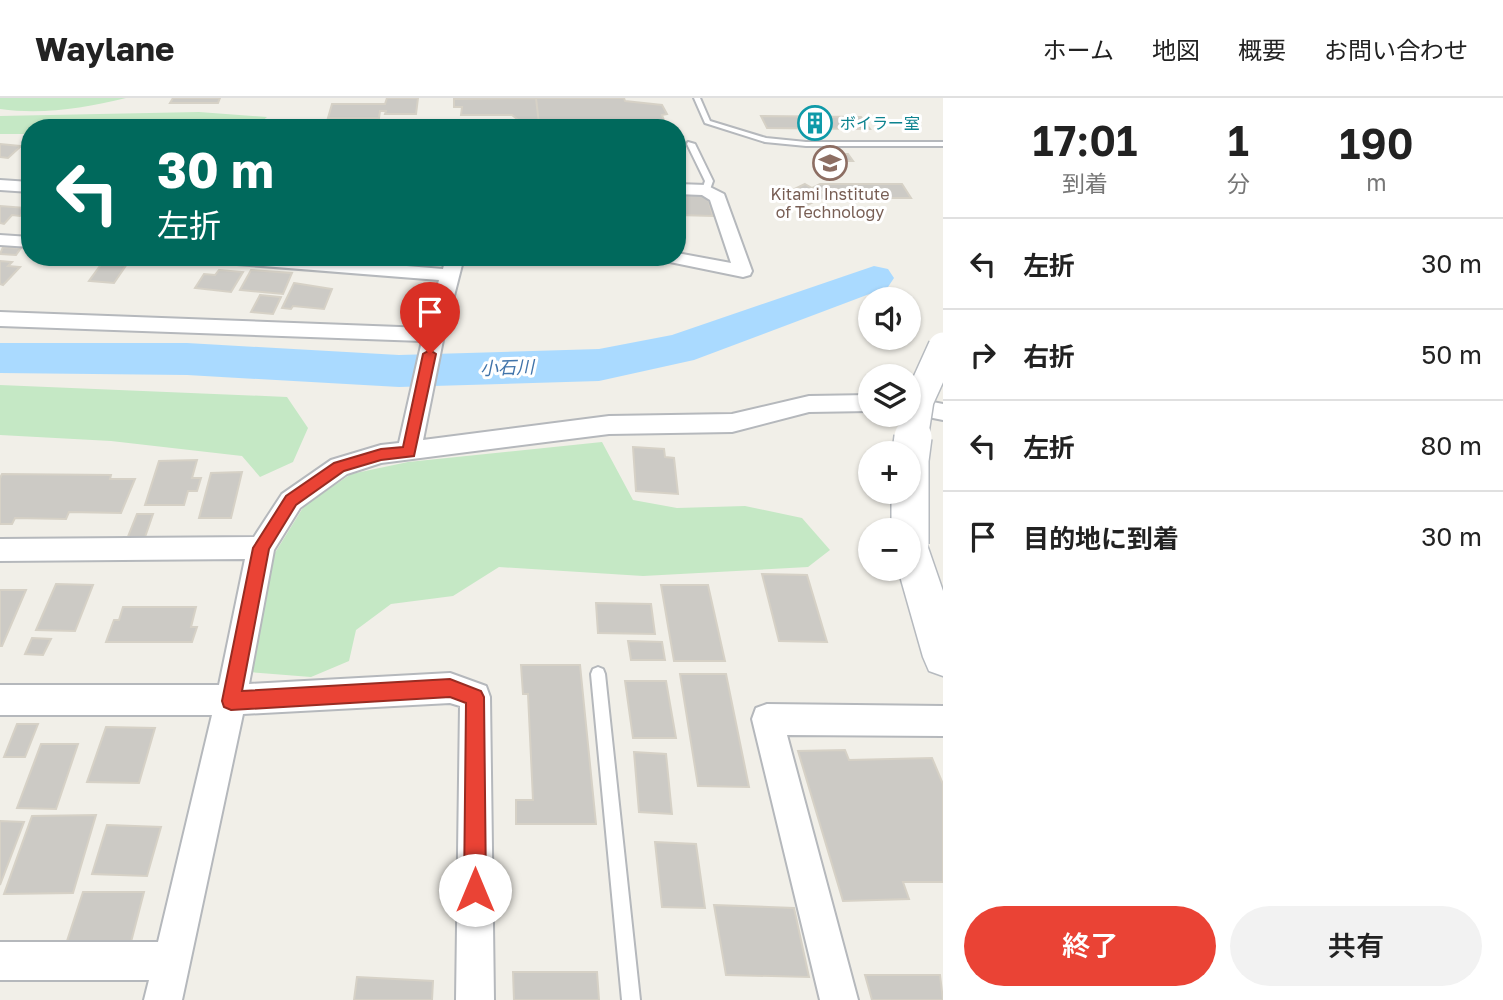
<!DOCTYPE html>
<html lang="ja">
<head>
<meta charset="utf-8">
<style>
  :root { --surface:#fff; --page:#f2f2f2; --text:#222; --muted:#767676; --line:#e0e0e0; --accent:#ea4335 }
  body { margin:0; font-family:"Golos Text","Noto Sans JP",sans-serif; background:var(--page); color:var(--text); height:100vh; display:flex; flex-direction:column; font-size:26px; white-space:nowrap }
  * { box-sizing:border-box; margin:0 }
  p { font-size:23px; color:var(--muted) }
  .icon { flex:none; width:38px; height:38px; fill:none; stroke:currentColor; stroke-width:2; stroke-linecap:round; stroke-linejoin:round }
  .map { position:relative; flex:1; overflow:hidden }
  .side { display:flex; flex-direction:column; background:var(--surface); width:560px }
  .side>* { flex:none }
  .guide { position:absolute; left:21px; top:21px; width:665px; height:147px; border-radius:28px; box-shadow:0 2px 5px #0004; background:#00695c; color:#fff; overflow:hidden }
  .tools { position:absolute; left:858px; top:189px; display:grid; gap:14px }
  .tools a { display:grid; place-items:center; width:63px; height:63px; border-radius:50%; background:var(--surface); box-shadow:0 2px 5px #0004; font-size:35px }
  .pin { position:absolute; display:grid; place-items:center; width:60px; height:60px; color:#fff; margin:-72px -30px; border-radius:50% 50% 50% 0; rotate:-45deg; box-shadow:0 0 7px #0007 }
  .pin .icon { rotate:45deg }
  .me { position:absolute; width:77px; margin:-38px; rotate:0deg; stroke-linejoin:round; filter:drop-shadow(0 0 5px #0008) }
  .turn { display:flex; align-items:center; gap:24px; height:147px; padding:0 21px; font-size:32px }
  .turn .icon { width:91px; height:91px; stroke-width:2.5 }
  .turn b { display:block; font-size:49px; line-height:60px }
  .eta { display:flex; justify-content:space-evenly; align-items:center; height:119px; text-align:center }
  .eta b { font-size:42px; font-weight:600; line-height:49px }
  .action { display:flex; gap:14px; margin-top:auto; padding:14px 21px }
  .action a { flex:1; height:80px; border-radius:42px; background:var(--accent); color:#fff; font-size:28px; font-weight:600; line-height:80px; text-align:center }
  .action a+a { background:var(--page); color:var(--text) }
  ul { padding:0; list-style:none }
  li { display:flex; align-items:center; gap:21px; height:91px; padding:0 21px; border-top:2px solid var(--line) }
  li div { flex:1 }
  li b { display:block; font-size:26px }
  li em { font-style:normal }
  header { display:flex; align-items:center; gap:42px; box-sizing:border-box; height:98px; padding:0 35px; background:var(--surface); border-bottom:2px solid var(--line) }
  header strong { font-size:33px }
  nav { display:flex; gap:38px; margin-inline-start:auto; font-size:24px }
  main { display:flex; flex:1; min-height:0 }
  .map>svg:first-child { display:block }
  .green { fill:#c5e8c5 }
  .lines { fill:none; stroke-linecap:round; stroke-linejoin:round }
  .river { fill:#aadaff; fill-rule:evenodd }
  .building { fill:#cccac5; stroke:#d6d1c6; stroke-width:2 }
  .lane-casing { stroke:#b5b8bc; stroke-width:4 }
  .street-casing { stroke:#b5b8bc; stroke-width:4 }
  .secondary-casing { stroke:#b6babf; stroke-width:3 }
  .lane { fill:#fff; fill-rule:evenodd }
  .street { fill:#fff; fill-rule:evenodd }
  .secondary { fill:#fff; fill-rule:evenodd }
  .secondary-bridge-far1-casing { stroke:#b6babf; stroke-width:32; stroke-linecap:butt }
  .secondary-bridge-casing { stroke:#b6babf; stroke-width:40; stroke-linecap:butt }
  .secondary-bridge-far1 { stroke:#fff; stroke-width:29 }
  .secondary-bridge { stroke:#fff; stroke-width:37 }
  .route { fill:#ea4335; stroke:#982c22; stroke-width:2 }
  .labels { text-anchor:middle; stroke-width:6; stroke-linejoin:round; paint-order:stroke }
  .far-culture-label { font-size:16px; fill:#0d838f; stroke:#fff; text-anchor:start }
  .far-education-label { font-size:16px; fill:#785e54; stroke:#fff }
  .far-water-label { font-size:18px; font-style:italic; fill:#4174aa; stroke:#fff }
</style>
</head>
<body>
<header>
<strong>Waylane</strong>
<nav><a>ホーム</a><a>地図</a><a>概要</a><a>お問い合わせ</a></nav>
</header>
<main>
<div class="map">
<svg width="943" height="902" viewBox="0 0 943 902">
  <rect width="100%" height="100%" fill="#f1efe8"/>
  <path class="green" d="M0 0H126C84 10 43 17 0 11Z
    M199 14 267 19 254 30H30V36H0V18Z
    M0 287 287 299 308 330 293 364 260 379 242 358 111 343 0 337Z
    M602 344 633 402 677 410 745 408 802 420 830 452 808 469 643 478 499 469 453 498 391 506 356 532 349 563 311 579 249 574 273 458 304 408 351 376 408 364Z"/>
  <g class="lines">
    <path class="river" d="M874 168 888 171 894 180 888 189 694 262 599 283 399 289 187 277 0 275V245H187L399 257 599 251 672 237Z"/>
  </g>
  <path class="building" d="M173 0H220L218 5H170Z
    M387 0H418L416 16H385L386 13H380L379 20H328L332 6H385Z
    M536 0H624L625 3 662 7 667 16 662 17 665 25 539 26Z
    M536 0 539 26 522 25 512 17H461L462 9H454V1Z
    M761 18 861 19 870 31 767 30Z
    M0 46 21 48 8 60 0 59Z
    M833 56H848L853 63H837Z
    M805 86 826 98 807 107 786 95Z
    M820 86H902L911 100H846L845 97H839L837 91 819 94 812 90Z
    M677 96 707 97 713 118 677 117Z
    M0 108 27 110 20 118 12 117 4 126 0 125Z
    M3 149 21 150 16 157 0 156Z
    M105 161 129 163 114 185 89 183Z
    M0 163 12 164 8 168 20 169 3 187 0 186Z
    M219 172 243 174 231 194 195 190 204 176 215 177Z
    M251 172 292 175 283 196 240 192Z
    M294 185 332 191 324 211 293 208 291 211 282 210Z
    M260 197 281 199 273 216 251 214Z
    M633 349 664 351 665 359 674 360 678 396 636 393Z
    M197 362 192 380H201L197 393H188L184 407H145L159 363Z
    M242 374 231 420H199L211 375Z
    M2 376 111 377 110 381H135L121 415 69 414 66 421 15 420 12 426H0V380Z
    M137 416H153L144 442 127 441Z
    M762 476 807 477 827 544 779 543Z
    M56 486 93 487 75 533 36 532Z
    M661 487H708L725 563H674Z
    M0 492H26L2 548H0Z
    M596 505 651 506 655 536 598 535Z
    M123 509H196L191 529H197L192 544H106L114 522H119Z
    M32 540 51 541 43 557 25 556Z
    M628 543 662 544 665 562H631Z
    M521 567H580L596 726H516V702H533L528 596H523Z
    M680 576H726L749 689 698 688Z
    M625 583H666L676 640H633Z
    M17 626H38L25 659H4Z
    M106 629 155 630 139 685 87 684Z
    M41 646H78L56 711 17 710Z
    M845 652 849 662 932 660 943 686V784H903L909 801 843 803 798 653Z
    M634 654 666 656 672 716 639 714Z
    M96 717 73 795 4 796 32 718Z
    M0 723 24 724 0 787Z
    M107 727 161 729 147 778 92 776Z
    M655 744 696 746 705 810 662 809Z
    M83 794H144L131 844 67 843Z
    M714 807 794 810 809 879 726 877Z
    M513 874H597L599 902H514Z
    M865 877H940L943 902H872Z
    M357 879 433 883 432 902H354Z"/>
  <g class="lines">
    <g class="lane-casing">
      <path id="lane" d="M694 0H700L710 23 766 40 806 44H943V48H806L765 44 705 25Z
        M688 44 695 46 713 83 709 94 702 92 705 83 687 46Z
        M598 569 603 571 605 576 640 902H622L591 576 593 571Z"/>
    </g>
    <g class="street-casing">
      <path id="street" d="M0 82 30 84V94L0 92Z
        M677 86 706 87 724 96 752 173 750 177 743 179 665 163 662 159H677V155L731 165 710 102 702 97 677 96Z
        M0 137 30 139V149L0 147Z
        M215 159H298L443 171 446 159H464L444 237 423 342 609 318 732 316 809 298 870 297V313L809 314 732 334 609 336 381 365 347 376 300 410 274 452 249 586 450 575 486 588 490 599 494 902H456L460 608 450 605 243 616 182 902H144L149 882H0V844H158L212 617H0V587H219L245 461 0 463V441L254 439 282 396 331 362 381 347 399 345 422 243 0 228V214L426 230 439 182 224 165Z
        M908 299 943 306V322L908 315Z
        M767 606 943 608V638L787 637 858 902H820L752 621 756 610Z"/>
    </g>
    <g class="secondary-casing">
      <path id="secondary" d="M910 430 923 435 943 493V578L929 573 923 559 898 471H908V432H905Z"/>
    </g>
    <use href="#lane" class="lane"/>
    <use href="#street" class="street"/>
    <use href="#secondary" class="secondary"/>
    <g class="secondary-bridge-far1-casing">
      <path id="secondary-bridge-far1" d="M913 341 919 302 943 249"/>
    </g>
    <g class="secondary-bridge-casing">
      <path id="secondary-bridge" d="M910 446V362L913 339"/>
    </g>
    <use href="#secondary-bridge-far1" class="secondary-bridge-far1"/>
    <use href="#secondary-bridge" class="secondary-bridge"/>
  </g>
  <path class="route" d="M430 252 436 256 414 358 381 362 344 373 296 407 269 451 242 593 450 581 481 593 484 599 486 792 483 800 475 803 468 800 464 792 466 605 450 599 231 612 224 609 222 603 253 450 286 398 334 365 381 351 403 349 423 256Z"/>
  <defs>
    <g id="building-ring" transform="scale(1.75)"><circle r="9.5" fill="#fff" stroke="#0f9aa8" stroke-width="1.5"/><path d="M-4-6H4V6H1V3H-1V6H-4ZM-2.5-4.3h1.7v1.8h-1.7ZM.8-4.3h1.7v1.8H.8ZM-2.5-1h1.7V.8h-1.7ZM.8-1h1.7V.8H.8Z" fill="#0f9aa8"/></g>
    <g id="university-ring" transform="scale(1.75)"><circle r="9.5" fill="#fff" stroke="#8d6e63" stroke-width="1.5"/><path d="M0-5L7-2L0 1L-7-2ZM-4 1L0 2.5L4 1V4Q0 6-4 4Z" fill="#8d6e63"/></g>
  </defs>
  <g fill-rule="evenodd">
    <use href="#building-ring" x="815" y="25"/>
    <use href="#university-ring" x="830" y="65"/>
  </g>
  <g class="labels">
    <g class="far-culture-label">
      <text x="840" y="31">ボイラー室</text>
    </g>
    <g class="far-education-label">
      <text x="830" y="102">Kitami Institute<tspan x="830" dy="18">of Technology</tspan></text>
    </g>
    <g class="far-water-label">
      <text transform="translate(507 270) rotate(-2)" y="6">小石川</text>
    </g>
  </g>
</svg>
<div class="tools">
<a><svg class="icon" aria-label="sound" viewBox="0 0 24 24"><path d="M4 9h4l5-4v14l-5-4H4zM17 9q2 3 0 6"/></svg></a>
<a><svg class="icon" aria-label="layers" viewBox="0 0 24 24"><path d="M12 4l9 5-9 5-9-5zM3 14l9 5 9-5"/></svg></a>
<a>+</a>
<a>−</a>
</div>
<div class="pin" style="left:430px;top:256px;background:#d93025"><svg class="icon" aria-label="arrive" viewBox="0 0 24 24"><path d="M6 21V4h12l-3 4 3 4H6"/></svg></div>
<svg class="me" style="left:475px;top:792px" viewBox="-20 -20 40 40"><circle r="19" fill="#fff"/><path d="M0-13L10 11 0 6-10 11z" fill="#ea4335"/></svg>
<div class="guide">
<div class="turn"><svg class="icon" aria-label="left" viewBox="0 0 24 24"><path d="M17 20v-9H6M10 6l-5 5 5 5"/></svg><div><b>30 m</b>左折</div></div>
</div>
</div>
<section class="side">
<div class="eta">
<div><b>17:01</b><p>到着</p></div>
<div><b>1</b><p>分</p></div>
<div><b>190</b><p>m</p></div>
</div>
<ul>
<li><svg class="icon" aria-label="left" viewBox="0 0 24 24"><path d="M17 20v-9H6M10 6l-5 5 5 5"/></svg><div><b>左折</b></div><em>30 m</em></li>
<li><svg class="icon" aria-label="right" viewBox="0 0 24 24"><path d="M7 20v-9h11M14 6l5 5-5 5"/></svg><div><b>右折</b></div><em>50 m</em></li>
<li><svg class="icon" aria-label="left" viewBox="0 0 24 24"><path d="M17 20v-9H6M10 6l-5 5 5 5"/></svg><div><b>左折</b></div><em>80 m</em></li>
<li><svg class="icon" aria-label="arrive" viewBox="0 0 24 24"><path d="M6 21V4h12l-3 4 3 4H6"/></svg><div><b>目的地に到着</b></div><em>30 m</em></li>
</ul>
<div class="action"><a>終了</a><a>共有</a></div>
</section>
</main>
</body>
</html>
